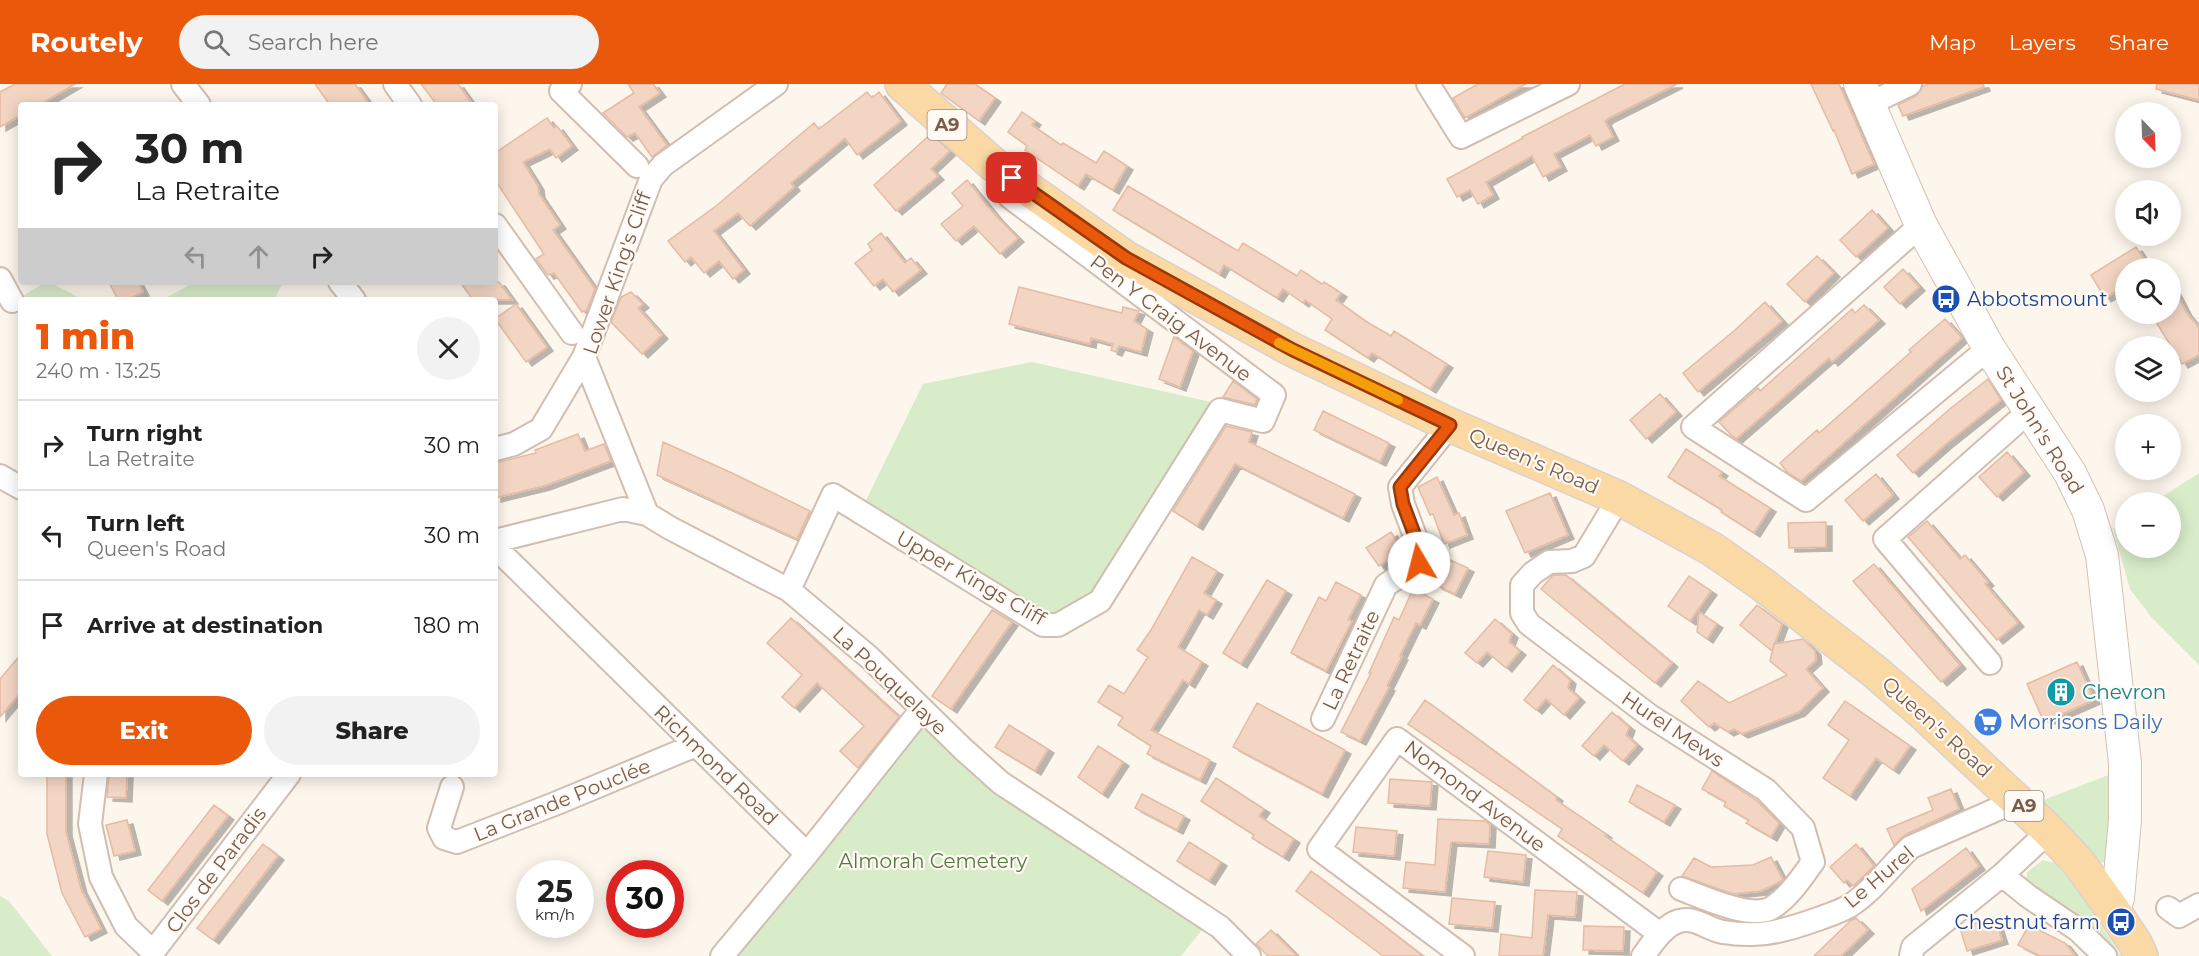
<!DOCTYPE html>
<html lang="en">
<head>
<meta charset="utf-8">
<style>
  :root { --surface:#fff; --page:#f2f2f2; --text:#222; --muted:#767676; --line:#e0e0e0; --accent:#ea580c }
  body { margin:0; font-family:Montserrat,sans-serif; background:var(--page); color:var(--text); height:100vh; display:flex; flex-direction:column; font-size:22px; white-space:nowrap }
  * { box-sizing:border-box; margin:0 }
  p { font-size:20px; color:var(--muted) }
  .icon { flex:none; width:33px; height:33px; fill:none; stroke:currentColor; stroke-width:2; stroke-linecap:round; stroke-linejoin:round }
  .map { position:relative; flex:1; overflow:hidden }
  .sheet { position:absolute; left:18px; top:213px; width:480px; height:480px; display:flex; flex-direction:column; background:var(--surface); border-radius:6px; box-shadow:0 3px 15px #0003 }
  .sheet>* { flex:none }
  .banner { position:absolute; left:18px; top:18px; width:480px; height:183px; border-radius:6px; box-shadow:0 3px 15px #0003; background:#fff; color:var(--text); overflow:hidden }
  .needle { width:39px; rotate:157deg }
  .controls { position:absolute; left:2115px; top:18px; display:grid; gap:12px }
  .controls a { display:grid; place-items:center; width:66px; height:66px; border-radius:50%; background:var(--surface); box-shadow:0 3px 15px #0003; font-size:30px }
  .speed { position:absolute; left:516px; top:776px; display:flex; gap:12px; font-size:30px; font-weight:700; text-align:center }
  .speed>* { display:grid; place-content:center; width:78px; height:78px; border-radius:50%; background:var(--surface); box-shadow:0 3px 15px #0003; line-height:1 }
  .speed small { font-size:15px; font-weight:400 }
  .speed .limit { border:9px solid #d22; background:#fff; color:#111 }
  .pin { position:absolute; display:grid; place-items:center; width:51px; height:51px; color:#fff; margin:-26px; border-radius:12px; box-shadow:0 3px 9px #0006 }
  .me { position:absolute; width:66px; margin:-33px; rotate:352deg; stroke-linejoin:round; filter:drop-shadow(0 0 4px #0008) }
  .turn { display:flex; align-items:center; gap:21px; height:126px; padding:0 18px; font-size:27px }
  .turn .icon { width:78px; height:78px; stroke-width:2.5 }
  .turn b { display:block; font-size:42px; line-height:51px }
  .lanes { display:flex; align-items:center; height:57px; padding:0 18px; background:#0003; justify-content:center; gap:30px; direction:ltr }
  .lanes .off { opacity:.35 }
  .round { display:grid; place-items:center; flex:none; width:63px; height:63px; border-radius:32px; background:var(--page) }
  .overview { display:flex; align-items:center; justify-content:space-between; height:102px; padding:0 18px }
  h1 { font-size:36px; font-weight:800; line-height:45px; color:var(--accent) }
  .button { display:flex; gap:12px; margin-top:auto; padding:12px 18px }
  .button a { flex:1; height:69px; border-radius:36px; background:var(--accent); color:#fff; font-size:24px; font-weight:800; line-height:69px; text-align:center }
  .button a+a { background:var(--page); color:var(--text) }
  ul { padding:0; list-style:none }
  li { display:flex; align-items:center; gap:18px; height:90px; padding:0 18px; border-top:2px solid var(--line) }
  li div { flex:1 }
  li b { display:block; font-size:22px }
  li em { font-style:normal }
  header { display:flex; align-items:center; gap:36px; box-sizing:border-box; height:84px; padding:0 30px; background:var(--accent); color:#fff }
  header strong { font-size:28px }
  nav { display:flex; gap:33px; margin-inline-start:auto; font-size:21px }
  .search { width:420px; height:54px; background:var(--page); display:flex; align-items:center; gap:15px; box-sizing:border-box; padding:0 21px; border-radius:33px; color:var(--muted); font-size:22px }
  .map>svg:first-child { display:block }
  .green { fill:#d8ecc9 }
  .building { fill:#f3d5c3; stroke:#e6bba3; stroke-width:1.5; filter:url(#shadow) }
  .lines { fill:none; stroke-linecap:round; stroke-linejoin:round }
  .minor-casing { stroke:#d1beb0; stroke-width:26 }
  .secondary-casing { stroke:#d6c0b0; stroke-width:34 }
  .primary-casing { stroke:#dad1cd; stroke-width:36 }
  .minor { stroke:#fff; stroke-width:22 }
  .secondary { stroke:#fff; stroke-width:32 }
  .primary { stroke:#fbd9a5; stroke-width:33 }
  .route-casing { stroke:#983908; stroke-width:15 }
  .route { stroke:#ea580c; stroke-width:10 }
  .slow { stroke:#f59e0b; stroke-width:10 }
  .labels { text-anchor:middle; stroke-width:4.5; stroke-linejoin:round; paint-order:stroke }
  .shield { fill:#fffaf3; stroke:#a28b7f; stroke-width:1.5 }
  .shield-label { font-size:18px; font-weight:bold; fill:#7a5c4d }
  .street-label { font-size:20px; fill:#7a5c4d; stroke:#fffaf3 }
  .transit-label { font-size:20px; fill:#164399; stroke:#fffaf3; text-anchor:start }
  .culture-label { font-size:20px; fill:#0d838f; stroke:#fffaf3; text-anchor:start }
  .shop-label { font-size:20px; fill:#366cbe; stroke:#fffaf3; text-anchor:start }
  .park-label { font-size:20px; fill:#537a41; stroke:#fffaf3 }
</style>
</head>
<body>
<header>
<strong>Routely</strong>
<div class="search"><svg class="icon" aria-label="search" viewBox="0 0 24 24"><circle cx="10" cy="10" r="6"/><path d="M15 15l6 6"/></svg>Search here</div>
<nav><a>Map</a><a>Layers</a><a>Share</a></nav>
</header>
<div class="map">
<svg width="2199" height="872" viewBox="0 0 2199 872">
  <defs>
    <filter id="shadow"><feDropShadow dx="6" dy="4" stdDeviation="0" flood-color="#0004"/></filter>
  </defs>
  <rect width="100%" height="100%" fill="#fdf6ec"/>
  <path class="green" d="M46 198H54L57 202 84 216H21V213Z
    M195 198H283L274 216H162Z
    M1032 278 1211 318 1173 388 1097 506 1078 521 1052 530 1026 518 866 416 923 300Z
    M2199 389V581L2152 534 2130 505 2113 445 2125 437 2126 464H2170V418H2154Z
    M925 641 1001 710 1202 846 1181 872H733L917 642Z
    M2111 690 2117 694 2106 778 2099 779 2041 717Z
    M2043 776 2055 779 2079 807 2121 872H2116L2099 848 2090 842 2028 805 2026 796 2027 788Z
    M0 812 9 817 52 872H0Z"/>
  <path class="building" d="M15 0H75L39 21H21V31L0 43V8Z
    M315 0H355L370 21H330Z
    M421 0H458L473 21H437Z
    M628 0H653L660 9 639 23 667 61 652 73 635 49 627 53 603 29 634 9Z
    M947 0H975L995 14 979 37 941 9Z
    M1478 0H1526L1465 34 1453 14Z
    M1625 0H1677L1609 34 1605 37 1613 53 1596 62 1590 51 1554 70 1561 83 1543 93 1532 72 1486 98 1493 111 1478 120 1470 106 1457 113 1447 95 1523 54 1522 53Z
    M1811 0H1839L1874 80 1852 90 1834 46 1833 47Z
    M1929 0H1983L1984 3 1903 32 1898 21 1916 12 1923 2Z
    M2157 0H2199V16L2156 5Z
    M867 8 872 14 879 8 901 37 857 71 845 54 791 99 794 103 750 142 738 129 714 147 744 186 733 195 719 177 704 189 691 173 685 178 668 157 716 122 814 39 819 45Z
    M1022 28 1035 37 1032 41 1061 61 1063 59 1096 79 1104 67 1127 82 1113 106 1086 90 1078 102 1025 66 1027 62 1008 48Z
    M547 34 554 44 557 42 572 62 556 74 550 65 523 78 538 102 539 110 560 141 553 146 595 205 587 226 582 228 554 189 548 191 536 175 544 170 495 96V69Z
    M931 50 950 67 931 85 938 92 896 127 874 101Z
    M967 96 998 134 1018 154 1000 170 974 142 956 157 941 140 963 122 952 109Z
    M1128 102 1238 167 1243 159 1297 192 1301 186 1322 200 1324 198 1341 209 1336 216 1367 238 1391 252 1394 247 1447 280 1430 305 1372 269 1368 274 1325 246 1332 235 1305 216 1303 219 1283 205 1277 214 1224 181 1219 190 1113 126Z
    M1872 126 1888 144 1856 173 1840 156Z
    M881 149 905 179 911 174 921 186 893 208 883 195 874 202 855 179 872 166 868 160Z
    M2136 163 2150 184H2126V202L2105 214 2091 191Z
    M1817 172 1834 189 1805 218 1787 200Z
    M1903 185 1919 203 1900 220 1884 203Z
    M2170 197 2186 228 2199 244V271L2182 280 2151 230H2170Z
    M109 198H138L143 208 127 216H118Z
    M460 198H499L512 216H473Z
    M1019 203 1122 229 1123 223 1139 227 1134 237 1147 245 1141 268 1119 262 1116 268 1111 266 1113 260 1091 254 1090 260 1009 240Z
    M631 208 643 220 638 224 662 251 642 270 611 238 621 213Z
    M1765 218 1782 237 1698 308 1683 289 1735 246Z
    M516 220 547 263 526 278 495 235Z
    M1864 221 1879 236 1832 278 1829 274 1736 355 1731 351 1719 338 1758 304 1760 307 1852 225 1855 229Z
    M1945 235 1962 254 1801 397 1788 389 1780 379 1817 346 1819 349 1911 268 1909 266Z
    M1174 253 1193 267 1180 303 1159 295Z
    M1988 295 2001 316 1947 359 1913 389 1897 371 1951 324Z
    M1233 297 1257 315 1255 321 1223 313Z
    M1660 310 1676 328 1646 355 1630 336Z
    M1323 327 1389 359 1380 378 1314 346Z
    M1226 342 1252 348 1249 358 1355 410 1343 434 1235 380 1197 442 1173 427Z
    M578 350 585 367 604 360 611 377 544 402 495 414V379L536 369 535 366Z
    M663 358 732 389 810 427 797 455 657 391Z
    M1686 365 1722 388 1719 392 1770 424 1754 449 1721 428 1722 426 1668 393Z
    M2007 368 2024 388 1997 413 1979 393Z
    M1876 390 1893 411 1863 437 1845 416Z
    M1437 393 1454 431 1459 429 1467 451 1444 460 1433 430 1430 431 1418 403Z
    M1550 409 1568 451 1525 469 1506 427Z
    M1927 437 1960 475 1965 471 1988 498 1985 500 2018 539 1997 556 1908 453Z
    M1826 438V463L1789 464 1788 439Z
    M1391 448 1403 467 1379 482 1366 464Z
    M1192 473 1217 487 1204 509 1216 516 1207 531 1199 526 1178 563 1202 578 1189 600 1183 596 1151 646 1210 676 1200 696 1147 670 1151 662 1118 641 1123 633 1098 618 1109 601 1124 610 1148 573 1137 566 1151 546Z
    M1448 475 1468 484 1455 510 1436 501Z
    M1874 480 1960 581 1941 598 1853 497Z
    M1553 491H1566L1672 579 1655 599 1541 505Z
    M1689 492 1711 507 1690 537 1668 522Z
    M1267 496 1286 507 1241 580 1223 569Z
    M1336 498 1361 511 1348 536 1352 537 1326 587 1291 569 1319 513 1326 517Z
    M1413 505 1433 515 1420 541 1416 539 1400 572H1402L1387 602 1389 603 1360 657 1341 648 1371 589H1369L1394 533 1399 536Z
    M1757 521 1782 540 1772 567 1740 541Z
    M992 526 1012 538 951 625 932 612Z
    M1699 528 1717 540 1707 555 1697 548Z
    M791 534 899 633 858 684 840 667 864 642 817 599 794 624 782 613 802 591 767 559Z
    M1495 535 1512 550 1509 558 1520 567 1506 584 1487 568 1477 579 1465 569Z
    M1803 555 1815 567 1816 576 1806 585 1823 604 1799 628 1742 650 1734 645 1728 648 1714 639 1709 643 1681 617 1698 597 1729 619 1787 591 1770 577 1774 560Z
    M21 570V608L0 633V595Z
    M2077 578 2094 616 2044 638 2027 600Z
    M1553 581 1570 596 1568 604 1579 614 1564 631 1546 615 1536 626 1524 616Z
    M1425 616 1557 713 1556 716 1606 750 1605 752 1657 788 1643 809 1558 752 1562 745 1408 640Z
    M1845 617 1910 662 1893 686 1876 674 1850 712 1823 694 1849 656 1828 641Z
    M1257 619 1345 666 1322 710 1233 663Z
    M1612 628 1629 643 1626 651 1637 661 1623 677 1604 661 1594 672 1582 662Z
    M1009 641 1048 665 1035 687 995 663Z
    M1098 662 1123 678 1102 710 1078 693Z
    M1712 687 1757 717 1779 739 1771 753 1746 739 1749 736 1724 722 1726 718 1702 705Z
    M47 690H66V748L81 805 101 845 85 853 62 809 47 750Z
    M109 690H127L126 714 107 713Z
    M1216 694 1264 725 1259 732 1294 755 1283 773 1252 754 1254 751 1201 717Z
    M1390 695 1432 698 1430 722 1388 719Z
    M1637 701 1675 721 1664 738 1629 718Z
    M1951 705 1959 725 1905 751 1894 761 1887 745 1933 726 1928 714Z
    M1142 710 1184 732 1177 746 1135 724Z
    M214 721 228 732 162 817 148 806Z
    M1438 735 1485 737 1490 741 1489 760 1451 758 1445 808 1403 804 1406 778 1435 781Z
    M127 736 135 767 114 772 106 741Z
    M1356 743 1397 747 1394 772 1353 768Z
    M1189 758 1221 778 1209 797 1177 777Z
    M263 760 278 772 213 856 197 844Z
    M1856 760 1874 782 1853 802 1847 796 1844 799 1830 783Z
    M1966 764 1979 782 1921 827 1912 805Z
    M1488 767 1526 771 1523 798 1484 793Z
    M1771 773 1783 796 1761 807 1733 810 1682 792 1694 774 1711 783 1753 781Z
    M1311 787 1362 825 1423 872H1383L1328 831 1296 807Z
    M1535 806 1577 808 1575 833 1548 831 1543 872H1499L1501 850 1532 854Z
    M1452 814 1495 818 1492 844 1449 840Z
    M1856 834 1868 846 1841 872H1814L1850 837Z
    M1995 834 2002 856 1967 867 1960 844Z
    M2029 841 2065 859 2075 872H2040L2018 861Z
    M1584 842 1624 843 1623 867 1583 866Z
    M1271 846 1297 872H1268L1256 860Z"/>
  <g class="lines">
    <g class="minor-casing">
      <path id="minor" d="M183 0 199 21
        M395 0 410 21
        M570 0 561 7 637 82
        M1428 0 1461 53 1568 0
        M1869 20 1910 0
        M495 141 572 249
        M1921 141 1693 343 1806 416 1989 264
        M0 195 12 217
        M340 198 354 216
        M495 365 514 360 541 345 584 273
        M0 392 21 404
        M1619 414 1584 472 1572 477 1549 478 1533 489 1522 501V529L1529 540 1650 632 1766 706 1803 744 1813 778C1801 794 1790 812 1773 823 1753 837 1703 813 1681 805
        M647 430 584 273 651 95 663 81 776 0
        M495 457 623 425 647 430 670 444 789 506 870 574 963 665 1001 699 1220 843 1249 872
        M495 460 498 466 807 770 922 625
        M789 506 833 411 1043 541H1058L1100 517 1220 326 1263 337 1274 311 1010 113 996 85
        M1990 579 1885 455 2028 328
        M1323 635 1386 501 1419 479 1421 468 1403 420 1400 403 1450 341
        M96 690 90 740 101 793 126 842 153 868 289 690
        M452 703 439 744 444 754 457 758 557 719 696 661
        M2002 791 2028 812 2078 846 2105 872
        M2168 824 2179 832 2199 821
        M722 872 807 770
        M1463 872 1319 765 1397 655 1660 850
        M1643 872C1652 860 1663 842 1679 837 1695 832 1708 846 1723 848 1741 851 1764 851 1782 846 1796 843 1841 828 1851 821 1875 805 1890 782 1911 763L2018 716
        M1911 872 1913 863 2002 791 2049 747"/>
    </g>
    <g class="secondary-casing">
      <path id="secondary" d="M1860 0 1921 141 1989 264 2070 389 2088 426 2102 471 2125 679V736L2118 814 2113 826"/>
    </g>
    <g class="primary-casing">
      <path id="primary" d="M902 0 994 81 1126 174 1293 266 1450 341 1619 414 1712 465 1762 500 1874 587 1923 629 2049 747 2079 779 2113 826 2135 859 2141 872"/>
    </g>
    <use href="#minor" class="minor"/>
    <use href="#secondary" class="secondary"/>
    <use href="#primary" class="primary"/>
  </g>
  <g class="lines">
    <g class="route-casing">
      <path id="route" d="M1012 94 1126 174 1293 266 1450 341 1400 403 1403 420 1421 468 1419 479"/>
    </g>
    <use href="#route" class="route"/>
    <path class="slow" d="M1279 259 1398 316"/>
  </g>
  <defs>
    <g id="bus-disc" transform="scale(1.5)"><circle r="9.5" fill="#1a4fb4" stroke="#fffaf3"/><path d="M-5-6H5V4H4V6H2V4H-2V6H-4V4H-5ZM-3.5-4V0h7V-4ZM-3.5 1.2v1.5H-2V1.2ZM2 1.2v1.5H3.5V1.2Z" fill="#fff"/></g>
    <g id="building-disc" transform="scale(1.5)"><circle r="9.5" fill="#0f9aa8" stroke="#fffaf3"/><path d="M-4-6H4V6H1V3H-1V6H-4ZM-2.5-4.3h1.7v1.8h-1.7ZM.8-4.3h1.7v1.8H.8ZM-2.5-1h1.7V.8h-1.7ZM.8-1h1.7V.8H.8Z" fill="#fff"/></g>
    <g id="supermarket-disc" transform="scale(1.5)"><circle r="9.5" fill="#3f7fe0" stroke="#fffaf3"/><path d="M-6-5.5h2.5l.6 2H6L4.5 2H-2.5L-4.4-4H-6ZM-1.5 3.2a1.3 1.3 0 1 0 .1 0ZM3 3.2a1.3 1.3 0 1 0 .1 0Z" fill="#fff"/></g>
  </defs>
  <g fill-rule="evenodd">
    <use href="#bus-disc" x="1946" y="215"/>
    <use href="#building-disc" x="2061" y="608"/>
    <use href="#supermarket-disc" x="1988" y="638"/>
    <use href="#bus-disc" x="2121" y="838"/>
  </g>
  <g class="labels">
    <g class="shield">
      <rect x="927.5" y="26" width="39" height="30" rx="4.5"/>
      <rect x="2004.5" y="707" width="39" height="30" rx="4.5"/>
    </g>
    <g class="shield-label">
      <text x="947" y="47">A9</text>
      <text x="2024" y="728">A9</text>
    </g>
    <g class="street-label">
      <text transform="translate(617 189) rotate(-71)" y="7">Lower King's Cliff</text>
      <text transform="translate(1171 234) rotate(37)" y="7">Pen Y Craig Avenue</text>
      <text transform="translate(2040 346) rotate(58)" y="7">St John's Road</text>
      <text transform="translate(1534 377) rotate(23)" y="7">Queen's Road</text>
      <text transform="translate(971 494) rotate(30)" y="7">Upper Kings Cliff</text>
      <text transform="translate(1351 576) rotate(-65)" y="7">La Retraite</text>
      <text transform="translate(890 597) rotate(43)" y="7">La Pouquelaye</text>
      <text transform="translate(1937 643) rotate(42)" y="7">Queen's Road</text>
      <text transform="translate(1673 645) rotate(34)" y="7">Hurel Mews</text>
      <text transform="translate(716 681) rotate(44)" y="7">Richmond Road</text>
      <text transform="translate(1475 712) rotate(37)" y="7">Nomond Avenue</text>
      <text transform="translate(562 716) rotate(-22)" y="7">La Grande Pouclée</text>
      <text transform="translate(216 786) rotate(-53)" y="7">Clos de Paradis</text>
      <text transform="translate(1879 793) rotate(-40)" y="7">Le Hurel</text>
    </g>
    <g class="transit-label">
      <text x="1967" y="222">Abbotsmount</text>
      <text x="2100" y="845" text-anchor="end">Chestnut farm</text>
    </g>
    <g class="culture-label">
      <text x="2082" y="615">Chevron</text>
    </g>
    <g class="shop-label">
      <text x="2009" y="645">Morrisons Daily</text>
    </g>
    <g class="park-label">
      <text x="933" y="784">Almorah Cemetery</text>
    </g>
  </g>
</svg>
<div class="controls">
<a><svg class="needle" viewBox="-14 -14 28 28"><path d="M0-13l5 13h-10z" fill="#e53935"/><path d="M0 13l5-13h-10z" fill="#767676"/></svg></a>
<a><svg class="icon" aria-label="sound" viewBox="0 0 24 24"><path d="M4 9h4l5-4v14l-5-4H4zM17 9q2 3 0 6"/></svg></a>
<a><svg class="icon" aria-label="search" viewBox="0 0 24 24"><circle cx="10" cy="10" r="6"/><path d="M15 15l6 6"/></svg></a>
<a><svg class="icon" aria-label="layers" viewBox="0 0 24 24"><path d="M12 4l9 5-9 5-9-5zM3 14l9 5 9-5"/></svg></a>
<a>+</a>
<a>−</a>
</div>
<div class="speed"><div>25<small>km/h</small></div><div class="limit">30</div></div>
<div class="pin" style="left:1012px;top:94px;background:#d93025"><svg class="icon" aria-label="arrive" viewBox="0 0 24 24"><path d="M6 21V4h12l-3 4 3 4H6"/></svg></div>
<svg class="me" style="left:1419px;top:479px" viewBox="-20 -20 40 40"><circle r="19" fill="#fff"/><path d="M0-13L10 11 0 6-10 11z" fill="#ea580c"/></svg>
<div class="banner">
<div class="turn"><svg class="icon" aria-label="right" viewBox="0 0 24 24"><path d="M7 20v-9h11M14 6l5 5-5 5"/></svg><div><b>30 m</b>La Retraite</div></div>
<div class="lanes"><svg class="icon off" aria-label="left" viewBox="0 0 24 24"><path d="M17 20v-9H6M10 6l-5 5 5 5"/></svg><svg class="icon off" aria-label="ahead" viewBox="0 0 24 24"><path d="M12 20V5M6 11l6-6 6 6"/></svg><svg class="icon" aria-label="right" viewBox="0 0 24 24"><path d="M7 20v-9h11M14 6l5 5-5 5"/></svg></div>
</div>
<section class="sheet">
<div class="overview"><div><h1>1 min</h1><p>240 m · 13:25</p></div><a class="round"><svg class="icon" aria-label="close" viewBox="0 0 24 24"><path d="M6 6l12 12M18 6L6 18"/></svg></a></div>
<ul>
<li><svg class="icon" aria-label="right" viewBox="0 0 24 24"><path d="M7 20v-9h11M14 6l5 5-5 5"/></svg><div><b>Turn right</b><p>La Retraite</p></div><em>30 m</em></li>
<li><svg class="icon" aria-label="left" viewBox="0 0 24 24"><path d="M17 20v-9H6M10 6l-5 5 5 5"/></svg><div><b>Turn left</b><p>Queen's Road</p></div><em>30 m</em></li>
<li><svg class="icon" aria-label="arrive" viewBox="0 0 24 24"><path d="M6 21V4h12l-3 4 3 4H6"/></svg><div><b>Arrive at destination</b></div><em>180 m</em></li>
</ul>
<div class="button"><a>Exit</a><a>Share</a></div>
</section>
</div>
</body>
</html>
